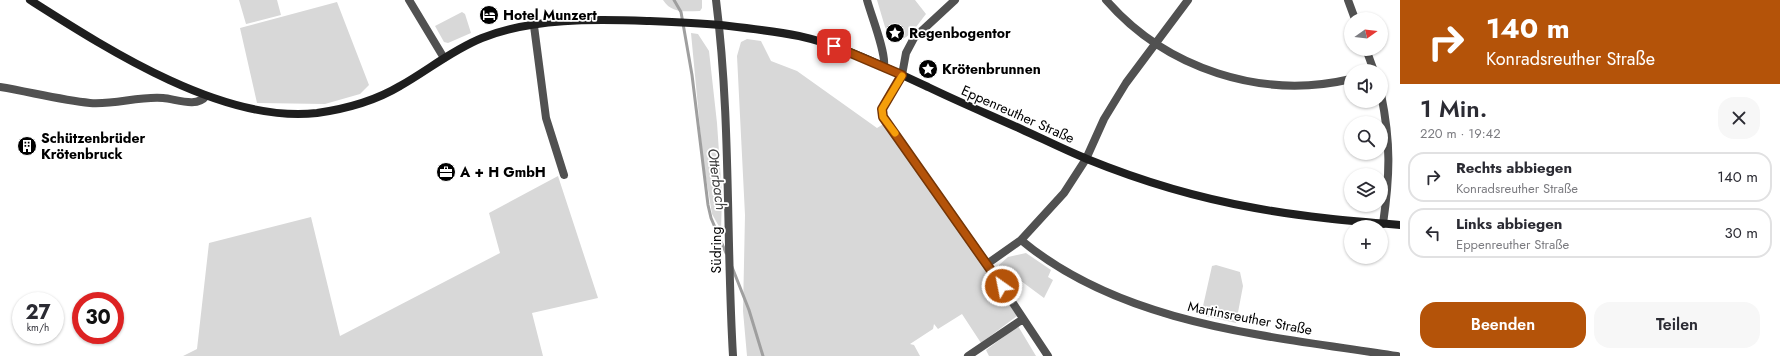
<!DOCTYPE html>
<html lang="de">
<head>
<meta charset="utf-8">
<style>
  :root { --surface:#fff; --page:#f7f7f7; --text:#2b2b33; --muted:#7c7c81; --line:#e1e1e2; --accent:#b45309 }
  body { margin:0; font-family:Jost,sans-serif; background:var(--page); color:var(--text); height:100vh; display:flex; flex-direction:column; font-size:15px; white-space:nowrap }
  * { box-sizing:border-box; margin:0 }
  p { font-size:13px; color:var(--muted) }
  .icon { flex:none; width:22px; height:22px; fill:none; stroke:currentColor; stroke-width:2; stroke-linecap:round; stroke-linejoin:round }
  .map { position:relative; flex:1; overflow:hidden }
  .drawer { display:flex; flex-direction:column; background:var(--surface); width:380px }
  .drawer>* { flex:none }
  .banner { background:#b45309; color:#fff; overflow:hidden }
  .needle { width:26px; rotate:76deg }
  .tools { position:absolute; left:1344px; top:12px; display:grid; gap:8px }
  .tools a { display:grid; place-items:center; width:44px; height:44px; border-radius:50%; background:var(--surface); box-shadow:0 1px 3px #0004; font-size:20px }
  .speed { position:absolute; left:12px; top:292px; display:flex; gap:8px; font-size:20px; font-weight:700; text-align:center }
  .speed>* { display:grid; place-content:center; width:52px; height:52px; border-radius:50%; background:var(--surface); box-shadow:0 1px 3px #0004; line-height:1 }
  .speed small { font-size:10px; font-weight:400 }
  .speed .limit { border:6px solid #d22; background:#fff; color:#111 }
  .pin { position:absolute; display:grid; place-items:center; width:34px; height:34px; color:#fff; margin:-17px; border-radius:8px; box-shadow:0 2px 6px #0006 }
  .me { position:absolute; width:44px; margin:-22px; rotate:327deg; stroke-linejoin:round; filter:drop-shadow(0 0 3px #0008) }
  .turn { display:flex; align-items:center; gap:14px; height:84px; padding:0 20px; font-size:18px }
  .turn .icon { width:52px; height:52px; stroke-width:2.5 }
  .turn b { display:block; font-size:28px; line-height:34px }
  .round { display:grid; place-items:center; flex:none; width:42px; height:42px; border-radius:16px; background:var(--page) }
  .headline { display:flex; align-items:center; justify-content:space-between; height:68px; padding:0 20px }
  h1 { font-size:24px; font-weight:600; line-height:30px }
  .action { display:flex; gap:8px; margin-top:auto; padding:8px 20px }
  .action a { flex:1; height:46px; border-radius:16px; background:var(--accent); color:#fff; font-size:16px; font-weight:600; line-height:46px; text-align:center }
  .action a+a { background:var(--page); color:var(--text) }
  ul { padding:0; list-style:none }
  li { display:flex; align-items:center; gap:12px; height:50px; margin:0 8px 6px; padding:0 12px; border:2px solid var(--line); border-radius:16px }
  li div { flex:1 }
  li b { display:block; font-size:15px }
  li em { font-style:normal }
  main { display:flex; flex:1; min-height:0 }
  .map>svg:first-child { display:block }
  .green { fill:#d8d8d8 }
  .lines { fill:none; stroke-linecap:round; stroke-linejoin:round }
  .stream { stroke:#9f9f9f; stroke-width:3 }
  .minor { stroke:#515151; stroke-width:8 }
  .tertiary { stroke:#515151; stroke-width:8 }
  .secondary { stroke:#1e1e1e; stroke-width:8 }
  .route-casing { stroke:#753606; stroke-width:10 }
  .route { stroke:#b45309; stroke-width:7 }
  .slow { stroke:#f59e0b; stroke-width:7 }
  .labels { text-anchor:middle; stroke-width:3.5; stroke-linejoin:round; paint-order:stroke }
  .poi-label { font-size:14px; font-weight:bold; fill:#000; stroke:#fff; text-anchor:start }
  .street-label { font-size:14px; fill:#000; stroke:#fff }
  .water-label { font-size:15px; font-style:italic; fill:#404040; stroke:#fff }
</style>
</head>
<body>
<main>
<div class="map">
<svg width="1400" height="356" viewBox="0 0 1400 356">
  <rect width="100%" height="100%" fill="#fff"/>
  <path class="green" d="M239 0H277L281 15 246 24Z
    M663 0H702V8L700 11C685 11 672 14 663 0Z
    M877 0H915L926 14C917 25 907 44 892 40L885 27Z
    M337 2 369 85 360 94 325 104 257 103 240 28Z
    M462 12 465 14 471 33 448 43 444 42 435 26Z
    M691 33 698 34 709 51 717 123 722 196 721 230 712 214 703 160Z
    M747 39 761 41 771 61 797 71 877 128 885 123 1017 316 981 343 962 314 938 329 934 324 933 329 910 344 914 345 920 356H747L743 311 745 215 737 56 741 42Z
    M558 176 598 298 532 313 543 356H183L197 349 209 243 311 217 340 336 500 253 489 213Z
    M1026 253 1051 270 1048 277 1053 280 1044 298 1017 278 1008 284 1000 271 999 265 1008 257Z
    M1216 265 1240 272 1243 286 1236 323 1201 315 1212 266Z
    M1018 326 1036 356H989L986 350Z"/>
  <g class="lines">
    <path class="stream" d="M674 0 681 12 692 75 708 205 711 218 726 253
      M732 267 749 310 763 356"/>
    <path class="minor" d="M409 0 444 58
      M867 0C871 15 886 52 884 66
      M955 0 914 38 906 53 902 75 882 109 883 117 987 264 1048 356
      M1106 0C1166 69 1262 100 1351 79
      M1348 0 1355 19
      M534 26 546 118 564 175
      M1366 49 1374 71
      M0 87C30 92 61 100 90 103 114 105 139 96 163 98 176 99 197 108 206 96
      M1381 94C1391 143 1390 175 1383 224
      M1021 240C1124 326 1271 336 1397 356
      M987 264 1021 240 1064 193 1086 159 1104 119 1126 83 1188 0
      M968 356 1023 319"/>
    <path class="tertiary" d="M716 0C731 118 726 238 733 356"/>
    <path class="secondary" d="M30 0C107 49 223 124 317 113 345 109 375 101 400 86 427 71 452 50 482 38 532 18 594 19 647 21 671 22 696 23 720 25 746 28 774 31 799 36 845 46 886 68 928 87 959 102 990 115 1021 129 1043 139 1065 150 1087 159 1141 181 1198 198 1255 208 1303 217 1352 221 1400 225"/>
  </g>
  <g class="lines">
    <g class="route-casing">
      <path id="route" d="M834 46 902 75 882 109 883 117 1002 286"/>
    </g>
    <use href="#route" class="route"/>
    <path class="slow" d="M895 133 883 117 882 109 902 76"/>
  </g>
  <defs>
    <g id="hotel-disc" transform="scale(1)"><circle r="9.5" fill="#000" stroke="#fff"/><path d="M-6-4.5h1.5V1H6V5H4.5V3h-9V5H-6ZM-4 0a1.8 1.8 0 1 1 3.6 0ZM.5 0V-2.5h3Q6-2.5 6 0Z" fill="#fff"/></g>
    <g id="sight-disc" transform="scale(1)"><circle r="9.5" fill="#000" stroke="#fff"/><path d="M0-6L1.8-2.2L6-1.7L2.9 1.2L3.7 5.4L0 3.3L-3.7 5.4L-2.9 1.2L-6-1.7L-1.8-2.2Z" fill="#fff"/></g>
    <g id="building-disc" transform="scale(1)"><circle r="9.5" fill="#000" stroke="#fff"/><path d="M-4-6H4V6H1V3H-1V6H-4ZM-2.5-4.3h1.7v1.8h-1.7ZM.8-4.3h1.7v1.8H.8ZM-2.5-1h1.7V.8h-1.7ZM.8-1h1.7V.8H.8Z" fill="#fff"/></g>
    <g id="office-disc" transform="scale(1)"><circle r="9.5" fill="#000" stroke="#fff"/><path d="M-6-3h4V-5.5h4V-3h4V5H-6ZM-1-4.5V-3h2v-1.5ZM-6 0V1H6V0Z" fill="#fff"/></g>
  </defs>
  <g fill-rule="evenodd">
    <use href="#hotel-disc" x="489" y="15"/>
    <use href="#sight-disc" x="895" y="33"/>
    <use href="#sight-disc" x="928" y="69"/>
    <use href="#building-disc" x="27" y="146"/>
    <use href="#office-disc" x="446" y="172"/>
  </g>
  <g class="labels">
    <g class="poi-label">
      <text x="503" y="20">Hotel Munzert</text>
      <text x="909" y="38">Regenbogentor</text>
      <text x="942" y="74">Krötenbrunnen</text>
      <text x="41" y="143">Schützenbrüder<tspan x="41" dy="16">Krötenbruck</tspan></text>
      <text x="460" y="177">A + H GmbH</text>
    </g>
    <g class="street-label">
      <text transform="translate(1018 114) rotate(24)" y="5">Eppenreuther Straße</text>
      <text transform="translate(716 250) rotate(-90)" y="5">Südring</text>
      <text transform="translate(1250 318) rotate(11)" y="5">Martinsreuther Straße</text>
    </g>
    <g class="water-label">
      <text transform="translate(717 179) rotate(82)" y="5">Otterbach</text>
    </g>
  </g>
</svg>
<div class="tools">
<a><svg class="needle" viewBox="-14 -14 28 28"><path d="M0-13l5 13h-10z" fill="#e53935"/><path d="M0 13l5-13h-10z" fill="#7c7c81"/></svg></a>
<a><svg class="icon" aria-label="sound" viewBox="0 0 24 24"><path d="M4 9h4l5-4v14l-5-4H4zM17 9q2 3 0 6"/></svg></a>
<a><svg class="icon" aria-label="search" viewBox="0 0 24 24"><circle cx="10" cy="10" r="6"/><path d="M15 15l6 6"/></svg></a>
<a><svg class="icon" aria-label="layers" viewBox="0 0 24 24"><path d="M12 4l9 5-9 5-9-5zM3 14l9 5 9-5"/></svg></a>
<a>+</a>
</div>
<div class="speed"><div>27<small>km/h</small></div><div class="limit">30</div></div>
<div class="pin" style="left:834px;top:46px;background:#d93025"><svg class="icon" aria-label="arrive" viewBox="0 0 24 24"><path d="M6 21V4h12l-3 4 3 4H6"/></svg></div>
<svg class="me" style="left:1002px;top:286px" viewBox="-20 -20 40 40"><circle r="17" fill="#b45309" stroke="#fff" stroke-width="3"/><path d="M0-11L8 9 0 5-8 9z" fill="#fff"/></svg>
</div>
<section class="drawer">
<div class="banner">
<div class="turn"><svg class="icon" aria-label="right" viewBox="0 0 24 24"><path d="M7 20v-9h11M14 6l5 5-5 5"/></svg><div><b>140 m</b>Konradsreuther Straße</div></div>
</div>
<div class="headline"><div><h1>1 Min.</h1><p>220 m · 19:42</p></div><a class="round"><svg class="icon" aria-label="close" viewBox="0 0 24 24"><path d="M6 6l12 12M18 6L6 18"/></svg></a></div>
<ul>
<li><svg class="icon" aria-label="right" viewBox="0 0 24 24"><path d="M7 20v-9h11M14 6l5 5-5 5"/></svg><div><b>Rechts abbiegen</b><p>Konradsreuther Straße</p></div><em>140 m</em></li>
<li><svg class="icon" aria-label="left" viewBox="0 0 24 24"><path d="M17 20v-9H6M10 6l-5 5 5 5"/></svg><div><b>Links abbiegen</b><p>Eppenreuther Straße</p></div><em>30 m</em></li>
</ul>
<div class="action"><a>Beenden</a><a>Teilen</a></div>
</section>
</main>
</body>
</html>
